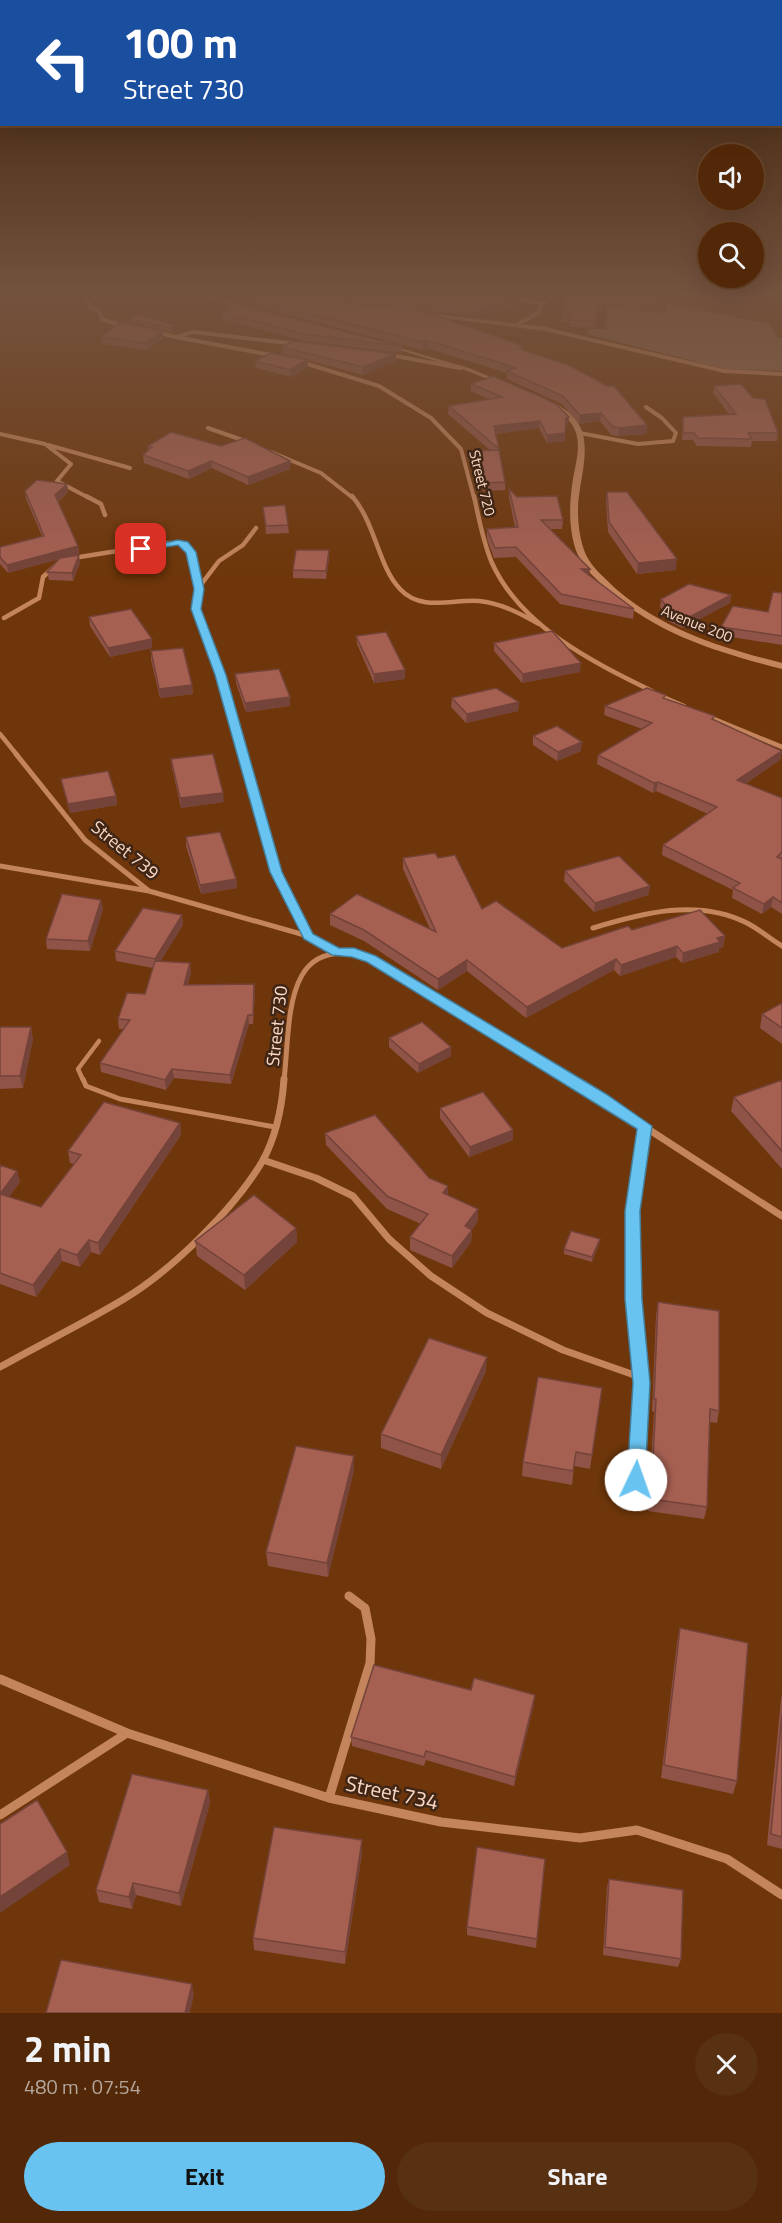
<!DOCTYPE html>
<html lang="en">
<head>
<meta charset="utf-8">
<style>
  :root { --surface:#522808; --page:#583012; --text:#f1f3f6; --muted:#b5a69c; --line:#684429; --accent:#69c3f1 }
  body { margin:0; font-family:"Titillium Web",sans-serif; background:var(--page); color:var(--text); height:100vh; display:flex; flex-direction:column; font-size:22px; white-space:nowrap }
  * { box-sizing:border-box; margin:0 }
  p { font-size:20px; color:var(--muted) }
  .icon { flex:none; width:33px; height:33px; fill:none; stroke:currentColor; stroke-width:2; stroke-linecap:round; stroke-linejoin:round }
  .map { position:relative; height:2013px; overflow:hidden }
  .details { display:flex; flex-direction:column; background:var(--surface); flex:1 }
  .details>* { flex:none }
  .top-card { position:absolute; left:0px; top:0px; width:783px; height:126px; box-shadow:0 6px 24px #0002,0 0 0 2px var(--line); background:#1a4fa0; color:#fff; overflow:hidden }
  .tools { position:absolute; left:698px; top:144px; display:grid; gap:12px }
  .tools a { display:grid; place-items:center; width:66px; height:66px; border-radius:50%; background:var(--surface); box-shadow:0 6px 24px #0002,0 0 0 2px var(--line); font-size:30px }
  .pin { position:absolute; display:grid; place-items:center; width:51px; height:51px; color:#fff; margin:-26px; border-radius:12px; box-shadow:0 3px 9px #0006 }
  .me { position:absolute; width:66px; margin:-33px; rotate:3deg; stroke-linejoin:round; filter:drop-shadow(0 0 4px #0008) }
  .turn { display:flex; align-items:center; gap:21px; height:126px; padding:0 24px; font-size:27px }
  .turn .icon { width:78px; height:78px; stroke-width:2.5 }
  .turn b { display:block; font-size:42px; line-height:51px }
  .round { display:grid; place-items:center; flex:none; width:63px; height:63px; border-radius:32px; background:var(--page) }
  .overview { display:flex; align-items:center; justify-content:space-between; height:102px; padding:0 24px }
  h1 { font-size:36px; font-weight:700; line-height:45px }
  .cta { display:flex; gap:12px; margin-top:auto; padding:12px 24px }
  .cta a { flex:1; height:69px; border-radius:36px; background:var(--accent); color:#111; font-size:24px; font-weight:700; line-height:69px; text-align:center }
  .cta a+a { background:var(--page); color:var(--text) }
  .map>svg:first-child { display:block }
  .green { fill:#8c6852 }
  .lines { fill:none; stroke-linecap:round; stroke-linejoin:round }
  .service-far1 { stroke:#c4855d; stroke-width:4.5 }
  .service { stroke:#c4855d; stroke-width:5 }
  .minor-far4 { stroke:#c4855d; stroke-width:4 }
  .minor-far3 { stroke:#c4855d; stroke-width:4.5 }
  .minor-far2 { stroke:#c4855d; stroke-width:5 }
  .minor-far1 { stroke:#c4855d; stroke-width:7 }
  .minor { stroke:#c4855d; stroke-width:9 }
  .secondary { fill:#c4855d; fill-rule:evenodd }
  .wall { fill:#8f5347 }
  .shaded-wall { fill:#744339 }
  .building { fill:#a66052; stroke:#744339; stroke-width:1.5 }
  .route { fill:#69c3f1; stroke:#447f9d; stroke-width:1.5 }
  .labels { text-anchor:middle; stroke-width:5; stroke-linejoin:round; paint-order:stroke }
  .far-street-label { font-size:15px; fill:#fbd8c4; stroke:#402616 }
  .street-label { font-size:18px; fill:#fbd8c4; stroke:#402616 }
  .near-street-label { font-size:21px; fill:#fbd8c4; stroke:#402616 }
</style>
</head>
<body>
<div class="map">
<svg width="782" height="2013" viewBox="0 0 782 2013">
  <rect width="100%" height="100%" fill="#6e360a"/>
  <path class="green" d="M667 304 770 324 777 337 782 338V371L725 369 586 334 590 329H605L607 307 665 313Z"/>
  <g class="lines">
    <path class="service-far1" d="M83 1080 78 1069 99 1041"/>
    <path class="service" d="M83 1079 86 1086 120 1099 275 1127"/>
    <path class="minor-far4" d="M513 298 542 304 538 313 518 324
      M87 301 92 308 99 311 102 319 123 326
      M542 304 553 294
      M156 332 176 337
      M390 355 460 368
      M276 356 176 337 193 332 296 344
      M301 362 379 386 431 418 461 449 474 498
      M208 428 248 442
      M580 433 638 444 673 441 676 433 662 418 646 407
      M0 434 45 444 71 464 57 481 89 498
      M48 445 130 468
      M271 452 321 473 353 498"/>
    <path class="minor-far3" d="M86 496 101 504 105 515
      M352 496C376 524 378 566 400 589 421 612 453 599 479 601 501 603 521 614 539 624
      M474 496C479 519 483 542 492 563 521 627 593 662 652 691
      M73 558 168 543 184 544 195 566 199 589
      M4 618 39 598 43 577 58 563
      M661 696 684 706
      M707 716 782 747
      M0 734 17 755
      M243 755 220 675 196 609 197 594 203 582 219 561 243 545 256 528"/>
    <path class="minor-far2" d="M16 754 85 840 149 891 308 936
      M242 754 276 872 308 936 337 952
      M0 866 149 891
      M593 928C642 913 698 898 747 923 759 929 770 939 782 946
      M284 1080C291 1021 282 930 371 959L573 1080"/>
    <path class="minor-far1" d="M571 1079 782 1216
      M263 1160 316 1178 353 1196 389 1239 431 1276 487 1313 563 1350 640 1377
      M0 1367C41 1344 84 1323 124 1299 172 1270 233 1210 262 1162 276 1137 282 1107 284 1079
      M636 1480 641 1383 632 1264V1211L645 1126"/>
    <path class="minor" d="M0 1679 127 1733 329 1798 441 1822 580 1838 637 1830 727 1859 782 1895
      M329 1798 370 1663 371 1639 365 1608 349 1596
      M0 1815 127 1733"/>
    <path class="secondary" d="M201 294H210L255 311 250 312Z
      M232 294H246L275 300 272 302Z
      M420 312 545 327 724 369 782 372V376L724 373 545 331 418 315 417 314Z
      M386 344 469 368 505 383 500 384 465 370 386 346Z
      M546 401C554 401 561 407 567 411 599 435 578 477 578 510 578 525 580 541 586 555 593 569 605 578 616 589 664 630 722 648 782 663V669C720 653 658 635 609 591 597 580 584 569 577 553 569 532 569 508 572 486 574 468 583 445 574 428 569 417 556 410 546 405Z"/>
  </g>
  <path class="wall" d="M264 294H505L521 304 479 316 400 309 523 346V351L647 425 646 434 618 436 611 435 600 421 579 424 562 404 507 379V373L427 348 423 350 253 306V299Z
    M514 294H545L537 299Z
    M565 294H667L657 311 603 305V311L597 310 595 328 570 327V323L561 322Z
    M722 294H782V304L780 301 724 300Z
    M222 313 402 346V353L305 341 223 320Z
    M130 319 176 329 172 332 130 322Z
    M163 331V338L147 350 102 344 101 337Z
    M282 347 396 354V361L363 375 283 354Z
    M307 360 308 368 291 377 256 368 255 361Z
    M471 384 568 425H565V441L547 443 539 428 496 434 505 482V490L483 491 473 459V451H491L448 414 449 406 489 399 471 391Z
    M714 386 778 433 777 441H752L751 447 697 446 693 440H682L683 417 729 414 713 393Z
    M148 446 290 469 248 485 212 468 189 479 144 463 143 455 148 451Z
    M67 484 68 492 58 502 78 546 79 554 72 556 80 563 73 581 49 580 47 572 58 559 8 573 0 564V547L42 536 26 499 25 491Z
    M509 489 517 497 563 520 562 529H550L589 576 634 609 633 619 560 604 516 557 494 558 487 539V529L515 527 509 498Z
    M607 492 676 570 637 574 608 532 606 502Z
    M263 507 288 525 289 533 266 534Z
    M329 550V559L326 579 293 578V570Z
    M782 593V645L719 635 721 627 768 612Z
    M731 595 730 603 683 628 670 622 660 607 661 599Z
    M89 617 152 648 110 657 90 626Z
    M356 636 405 679 374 683 357 644Z
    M494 643 580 672 522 683 494 651Z
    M151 651 192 685 193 694 160 698 151 660Z
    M235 674 290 706 246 712 236 683Z
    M452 698 519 702 518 711 466 723 451 707Z
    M666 699 782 751 780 760 745 784 782 798V914L771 907 762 914 732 898 733 890 662 855 663 845 708 814 656 791 653 793 597 764 598 755 642 729 604 715 605 706Z
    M533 736 581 751 557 761 533 745Z
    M171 759 224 802 181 808 172 768Z
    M61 779 116 796 117 805 70 813 63 788Z
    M186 837 236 879 237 888 201 894 186 846Z
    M403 858H438L482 909 562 948 632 930 725 936 723 947 719 948V952L682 963 676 957 620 976 614 970 526 1018 467 971 438 990 364 941 330 925V914L430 929 403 869Z
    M565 871 650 886 648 895 594 912 564 881Z
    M101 900 103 909 90 951 47 949 46 939Z
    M182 915 183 925 160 961 190 963 191 973 188 984 255 993 253 1024H249L231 1084 174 1078 166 1090 101 1072 100 1063 124 1029H119L118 1019 145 994 153 968 116 961 115 951Z
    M782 1003V1044L760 1028 762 1014Z
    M0 1027H31L33 1039 23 1088 0 1089Z
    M389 1038 451 1047V1056L418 1073 389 1047Z
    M782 1080V1169L731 1111 734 1097Z
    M440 1108 513 1140 469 1157 440 1118Z
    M180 1123 181 1135 100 1255 91 1252 80 1267 62 1261 36 1297 0 1284V1165L17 1171 20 1182 9 1197 41 1207 74 1164 70 1163 68 1151Z
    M325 1133 448 1186V1195L478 1209V1221L472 1229 471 1242 452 1268 410 1250V1237L421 1224 387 1209 326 1145Z
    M296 1228 297 1242 245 1290 197 1256 195 1241Z
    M600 1239 599 1244 592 1262 564 1254V1249Z
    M658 1302 719 1411 717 1423 709 1422 707 1507 704 1519 648 1511 654 1412 652 1411 656 1315Z
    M486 1371 441 1469 381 1448V1434Z
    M602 1388 590 1469 574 1466 572 1485 522 1476 523 1462Z
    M354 1470 328 1577 268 1566 266 1552Z
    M680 1628 737 1781 733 1794 661 1778 677 1642Z
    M471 1690 534 1704 514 1786 426 1760 424 1766 352 1746 351 1737Z
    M782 1695V1849L767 1845 781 1699Z
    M208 1790 210 1803 181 1906 136 1895 132 1909 99 1902 96 1890Z
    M362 1853 345 1964 254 1950 253 1938Z
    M609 1879 681 1959 678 1967 603 1955 607 1887Z
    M467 1927 537 1939 536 1948 467 1935Z"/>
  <path class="shaded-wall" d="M538 294H545L537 299Z
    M664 294H667L657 311V305Z
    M521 297V304L479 316V310Z
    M175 325 176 329 172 332 171 328Z
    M163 331V338L147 350 146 343Z
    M427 340V348L423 350V342Z
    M396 354V361L363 375V367Z
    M307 360 308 368 291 377 290 370Z
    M601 413 600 421 579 424 580 415Z
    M569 417 568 425H565L566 418Z
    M540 421 539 428 494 434V426Z
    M647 425 646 434 618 436 619 428Z
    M565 433V441L547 443V435Z
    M211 461 212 468 189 479 188 471Z
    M290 461V469L248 485V477Z
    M67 484 68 492 56 503 55 495Z
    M78 546 79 554 8 573 7 565Z
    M329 550V559L326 579V571Z
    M79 555 80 563 73 581 72 573Z
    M677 559 676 570 637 574 638 563Z
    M581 569H590L589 578Z
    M731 595 730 603 683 628 684 620Z
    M152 639V648L110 657 108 648Z
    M581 663 580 672 522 683 523 674Z
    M405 670V679L374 683V674Z
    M192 685 193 694 160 698 159 689Z
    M290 697V706L246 712 245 703Z
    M519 702 518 711 466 723 467 714Z
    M582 742 581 751 557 761 558 752Z
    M782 751 780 760 736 790 737 780Z
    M658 782 656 791 653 793 654 783Z
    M223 793 224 802 181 808 180 798Z
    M116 796 117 805 70 813 68 804Z
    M236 879 237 888 201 894 200 885Z
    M650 886 648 895 594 912 595 903Z
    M773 897 771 907 762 914 764 904Z
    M101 900 103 909 90 951 88 941Z
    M182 915 183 925 156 969 155 959Z
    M725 936 723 947 719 948V952L682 963 683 953 717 938Z
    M677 946 676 957 620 976 621 965Z
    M616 959 614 970 526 1018 527 1007Z
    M467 960V971L438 990V979Z
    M190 963 191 973 185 994 184 985Z
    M254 984 255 993 253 1024V1015Z
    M248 1015 249 1024 231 1084 230 1075Z
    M31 1027 33 1039 23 1088 20 1076Z
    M451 1047V1056L418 1073 419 1064Z
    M172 1069 174 1078 166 1090 165 1080Z
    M180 1123 181 1135 100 1255 98 1243Z
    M513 1130V1140L469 1157 470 1147Z
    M17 1171 20 1182 3 1205 0 1194Z
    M448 1186V1199L443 1193Z
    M478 1209V1221L464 1239 465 1226Z
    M296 1228 297 1242 245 1290 244 1275Z
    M472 1230 471 1242 452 1268V1256Z
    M600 1239 599 1244 592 1262V1257Z
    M89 1240 91 1252 80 1267 77 1255Z
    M60 1249 62 1261 36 1297 33 1285Z
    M487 1357 486 1371 441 1469V1455Z
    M354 1456V1470L328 1577 327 1563Z
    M535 1695 534 1704 514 1786 515 1777Z
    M208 1790 210 1803 181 1906 179 1893Z
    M362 1840V1853L345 1964V1952Z
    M67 1852 70 1865 0 1913V1897Z
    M133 1883 136 1895 132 1909 129 1897Z
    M192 1984 194 1995 190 2013H185Z"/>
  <path class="building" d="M264 294 426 312 523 346 520 349 571 366 607 386H614L647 425 619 428 612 426 601 413 580 415 563 396 507 371 516 368 427 340 423 342 253 299Z
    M318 294H505L521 297 479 310 370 300Z
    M565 294H664L657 305 604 299 603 304H598L596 321 570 320 571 316H562Z
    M239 305 402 346 305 334 222 313Z
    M137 314 175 325 171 328 130 319Z
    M121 322 163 331 146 343 101 337Z
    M293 341 396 354 363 367 282 347Z
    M271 353 307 360 290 370 255 361Z
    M493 376 546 399 557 405 569 417 566 418 565 433 547 435 540 421 494 426 499 449 449 406 502 397 471 384Z
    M741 384 753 398 765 399 778 433H748L752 439 698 438 694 433H683V417L736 414 714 386Z
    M171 432 221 446 245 438 290 461 248 477 211 461 188 471 143 455 152 447 148 446Z
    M499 450 505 482 483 483 473 451Z
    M37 480 67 484 55 495 78 546 7 565 0 557V547L44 536 25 491Z
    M509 489 517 497 557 496 563 520H541L590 569H581L634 609 561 594 516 547 495 548 487 529 518 527Z
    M607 492H627L677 559 638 563 609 522Z
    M285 505 288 525 266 526 263 507Z
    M296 550H329L326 571 293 570Z
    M79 555 72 573 47 572 60 558Z
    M689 584 731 595 684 620 671 613 661 599Z
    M773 592 782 593V636L721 627 733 606 768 612Z
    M131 609 152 639 108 648 89 617Z
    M552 631 581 663 523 674 494 643Z
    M386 632 405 670 374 674 356 636Z
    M183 648 192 685 159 689 151 651Z
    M279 669 290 697 245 703 235 674Z
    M496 688 519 702 467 714 452 698Z
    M647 688 666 695 663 698 715 716 712 719 782 751 737 780 782 798V852L777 857 782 859V903L773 897 764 904 733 888 740 883 663 845 717 807 658 782 654 783 598 755 652 723 605 706Z
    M557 726 582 742 558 752 533 736Z
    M213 754 223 793 180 798 171 759Z
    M108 771 116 796 68 804 61 779Z
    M220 832 236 879 200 885 186 837Z
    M435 853 438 858 455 855 482 909 496 901 562 948 628 926 632 930 700 910 725 936 717 938 720 942 683 953 677 946 621 965 616 959 527 1007 467 960 438 979 364 930 330 914 357 894 436 932 403 858Z
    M619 856 650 886 595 903 565 871Z
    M62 894 101 900 88 941 46 939Z
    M143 908 182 915 155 959 115 951Z
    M155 961 190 963 184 985 254 984 253 1015H248L230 1075 172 1069 165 1080 100 1063 130 1020 118 1019 127 993 145 994Z
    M782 1003V1028L762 1014Z
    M422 1022 451 1047 419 1064 389 1038Z
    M0 1027H31L20 1076H0Z
    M782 1080V1151L734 1097Z
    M483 1092 513 1130 470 1147 440 1108Z
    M104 1102 180 1123 98 1243 89 1240 77 1255 60 1249 33 1285 0 1273V1165L17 1171 0 1194 41 1207 81 1155 68 1151Z
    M375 1115 429 1178 448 1186 443 1193 478 1209 465 1226 472 1230 452 1256 410 1237 428 1214 387 1196 325 1133Z
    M254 1195 296 1228 244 1275 195 1241Z
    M571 1231 600 1239 592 1257 564 1249Z
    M658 1302 719 1311V1411L710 1409 707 1507 651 1499 656 1399H654Z
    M429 1338 487 1357 441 1455 381 1434Z
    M538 1377 602 1388 592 1455 576 1452 573 1471 523 1462Z
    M296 1446 354 1456 327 1563 266 1552Z
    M680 1628 748 1643 737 1781 664 1765Z
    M374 1665 471 1690 474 1678 535 1695 515 1777 426 1751 424 1757 351 1737Z
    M782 1714V1837L771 1834Z
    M132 1774 208 1790 179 1893 133 1883 129 1897 96 1890Z
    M37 1800 67 1852 0 1897V1824Z
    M274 1827 362 1840 345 1952 253 1938Z
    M477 1847 545 1859 537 1939 467 1927Z
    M609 1879 683 1890 681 1959 605 1947Z
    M61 1960 192 1984 185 2013H46Z"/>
  <linearGradient id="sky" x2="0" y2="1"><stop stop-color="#3c1e06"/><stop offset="0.51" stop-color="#73523e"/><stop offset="1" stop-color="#73523e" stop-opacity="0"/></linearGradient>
  <rect width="782" height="576" fill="url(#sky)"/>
  <path class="route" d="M178 540 188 542 196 552 204 589 201 609 226 675 282 872 313 934 339 948H354L376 956 606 1094 652 1126 640 1211 642 1299 650 1383 645 1480 642 1486 636 1488 630 1486 627 1480 633 1383 625 1299V1211L637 1129 367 962 352 957 332 955 304 939 270 872 215 675 191 609 194 589 186 553 178 545 141 551 136 549Z"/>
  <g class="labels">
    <g class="far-street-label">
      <text transform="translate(482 483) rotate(76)" y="5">Street 720</text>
      <text transform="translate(697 624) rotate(22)" y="5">Avenue 200</text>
    </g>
    <g class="street-label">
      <text transform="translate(125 850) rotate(39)" y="6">Street 739</text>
      <text transform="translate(277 1026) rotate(-84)" y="6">Street 730</text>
    </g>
    <g class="near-street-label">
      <text transform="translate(392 1793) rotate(12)" y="7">Street 734</text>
    </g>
  </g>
</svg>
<div class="tools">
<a><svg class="icon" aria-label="sound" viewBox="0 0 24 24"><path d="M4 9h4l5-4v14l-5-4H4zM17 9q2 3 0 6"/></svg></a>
<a><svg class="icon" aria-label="search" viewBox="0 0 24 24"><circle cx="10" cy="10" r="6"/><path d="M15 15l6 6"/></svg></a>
</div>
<div class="pin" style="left:141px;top:549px;background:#d93025"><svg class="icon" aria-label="arrive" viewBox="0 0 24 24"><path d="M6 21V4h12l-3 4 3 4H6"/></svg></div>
<svg class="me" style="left:636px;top:1480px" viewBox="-20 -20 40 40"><circle r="19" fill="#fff"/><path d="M0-13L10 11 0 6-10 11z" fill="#69c3f1"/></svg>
<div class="top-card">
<div class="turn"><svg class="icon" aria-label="left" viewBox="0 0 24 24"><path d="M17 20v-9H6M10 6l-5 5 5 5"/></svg><div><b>100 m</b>Street 730</div></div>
</div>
</div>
<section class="details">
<div class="overview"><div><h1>2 min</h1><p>480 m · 07:54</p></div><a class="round"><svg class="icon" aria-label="close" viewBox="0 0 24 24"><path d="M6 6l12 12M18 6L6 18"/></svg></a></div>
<div class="cta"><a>Exit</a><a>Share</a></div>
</section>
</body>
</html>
